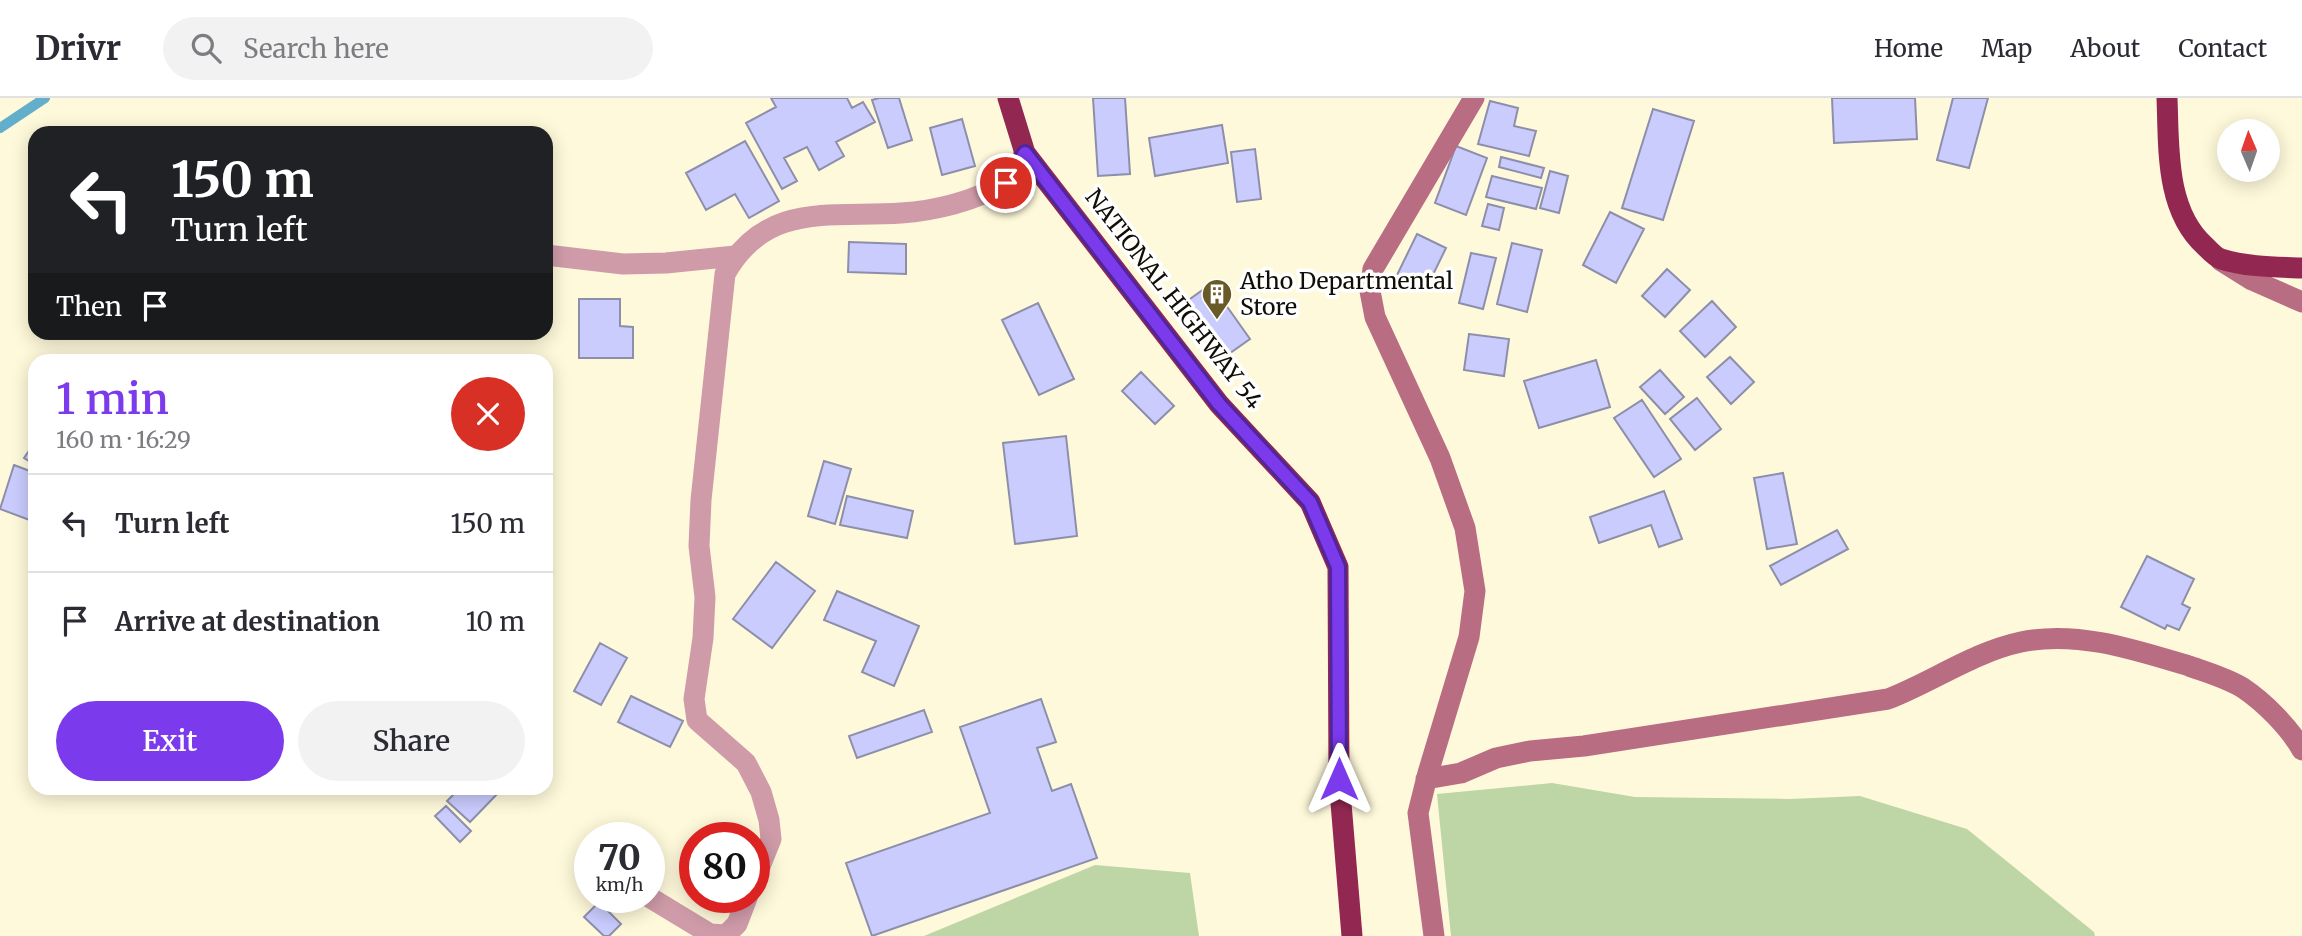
<!DOCTYPE html>
<html lang="en">
<head>
<meta charset="utf-8">
<style>
  :root { --surface:#fff; --page:#f2f2f3; --text:#2b2b33; --muted:#7c7c81; --line:#e1e1e2; --accent:#7c3aed }
  body { margin:0; font-family:Merriweather,serif; background:var(--page); color:var(--text); height:100vh; display:flex; flex-direction:column; font-size:26px; white-space:nowrap }
  * { box-sizing:border-box; margin:0 }
  p { font-size:23px; color:var(--muted) }
  .icon { flex:none; width:38px; height:38px; fill:none; stroke:currentColor; stroke-width:2; stroke-linecap:round; stroke-linejoin:round }
  .map { position:relative; flex:1; overflow:hidden }
  .panel { position:absolute; left:28px; top:256px; width:525px; height:441px; display:flex; flex-direction:column; background:var(--surface); border-radius:21px; box-shadow:0 4px 18px #0003 }
  .panel>* { flex:none }
  .guide { position:absolute; left:28px; top:28px; width:525px; height:214px; border-radius:21px; box-shadow:0 4px 18px #0003; background:#202124; color:#fff; overflow:hidden }
  .needle { width:46px; rotate:358deg }
  .tools { position:absolute; left:2217px; top:21px; display:grid; gap:14px }
  .tools a { display:grid; place-items:center; width:63px; height:63px; border-radius:50%; background:var(--surface); box-shadow:0 4px 18px #0003; font-size:35px }
  .speed { position:absolute; left:574px; top:724px; display:flex; gap:14px; font-size:35px; font-weight:700; text-align:center }
  .speed>* { display:grid; place-content:center; width:91px; height:91px; border-radius:50%; background:var(--surface); box-shadow:0 4px 18px #0003; line-height:1 }
  .speed small { font-size:18px; font-weight:400 }
  .speed .limit { border:10px solid #d22; background:#fff; color:#111 }
  .pin { position:absolute; display:grid; place-items:center; width:60px; height:60px; color:#fff; margin:-30px; border:4px solid #fff; border-radius:50%; box-shadow:0 2px 7px #0007 }
  .me { position:absolute; width:77px; margin:-38px; rotate:0deg; stroke-linejoin:round; filter:drop-shadow(0 0 5px #0008) }
  .turn { display:flex; align-items:center; gap:24px; height:147px; padding:0 28px; font-size:32px }
  .turn .icon { width:91px; height:91px; stroke-width:2.5 }
  .turn b { display:block; font-size:49px; line-height:60px }
  .then { display:flex; align-items:center; height:66px; padding:0 28px; background:#0003; gap:14px; font-size:26px }
  .round { display:grid; place-items:center; flex:none; width:74px; height:74px; border-radius:37px; background:var(--page) }
  .head { display:flex; align-items:center; justify-content:space-between; height:119px; padding:0 28px }
  h1 { font-size:42px; font-weight:600; line-height:52px; color:var(--accent) }
  .primary-button { display:flex; gap:14px; margin-top:auto; padding:14px 28px }
  .primary-button a { flex:1; height:80px; border-radius:42px; background:var(--accent); color:#fff; font-size:28px; font-weight:600; line-height:80px; text-align:center }
  .primary-button a+a { background:var(--page); color:var(--text) }
  ul { padding:0; list-style:none }
  li { display:flex; align-items:center; gap:21px; height:98px; padding:0 28px; border-top:2px solid var(--line) }
  li div { flex:1 }
  li b { display:block; font-size:26px }
  li em { font-style:normal }
  header { display:flex; align-items:center; gap:42px; box-sizing:border-box; height:98px; padding:0 35px; background:var(--surface); border-bottom:2px solid var(--line) }
  header strong { font-size:33px }
  nav { display:flex; gap:38px; margin-inline-start:auto; font-size:24px }
  .search { width:490px; height:63px; background:var(--page); display:flex; align-items:center; gap:18px; box-sizing:border-box; padding:0 24px; border-radius:38px; color:var(--muted); font-size:26px }
  .map>svg:first-child { display:block }
  .green { fill:#bed6a6 }
  .lines { fill:none; stroke-linecap:round; stroke-linejoin:round }
  .stream { stroke:#63afcb; stroke-width:10 }
  .building { fill:#c9ccfd; stroke:#8d8faa; stroke-width:2 }
  .street { stroke:#cf9ba9; stroke-width:21 }
  .secondary { stroke:#b86d83; stroke-width:21 }
  .highway { stroke:#922851; stroke-width:21 }
  .route-casing { stroke:#51269a; stroke-width:18 }
  .route { stroke:#7c3aed; stroke-width:12 }
  .labels { text-anchor:middle; stroke-width:7; stroke-linejoin:round; paint-order:stroke }
  .poi-label { font-size:23px; fill:#110f05; stroke:#fff; text-anchor:start }
  .street-label { font-size:23px; fill:#110f05; stroke:#fff }
</style>
</head>
<body>
<header>
<strong>Drivr</strong>
<div class="search"><svg class="icon" aria-label="search" viewBox="0 0 24 24"><circle cx="10" cy="10" r="6"/><path d="M15 15l6 6"/></svg>Search here</div>
<nav><a>Home</a><a>Map</a><a>About</a><a>Contact</a></nav>
</header>
<div class="map">
<svg width="2302" height="838" viewBox="0 0 2302 838">
  <rect width="100%" height="100%" fill="#fff9db"/>
  <path class="green" d="M1552 685 1635 699 1790 701 1860 698 1967 731 2094 834 2095 838H1451L1437 696Z
    M1095 767 1190 775 1199 838H924Z"/>
  <g class="lines">
    <path class="stream" d="M0 30 45 0"/>
  </g>
  <path class="building" d="M771 0H847L852 10 863 4 875 24 836 44 844 58 819 72 807 49 784 60 797 83 782 91 746 25 776 9Z
    M879 0H899L912 42 888 50 872 2Z
    M1093 0H1125L1130 76 1098 78Z
    M1832 0H1915L1917 41 1834 45Z
    M1953 0H1988L1969 70 1937 62Z
    M1490 3 1518 10 1514 28 1536 33 1529 58 1478 46Z
    M1653 11 1694 23 1663 122 1622 110Z
    M962 21 975 68 942 77 930 30Z
    M1222 27 1228 65 1155 78 1149 40Z
    M745 43 779 103 749 120 735 96 706 112 686 75Z
    M1456 48 1487 60 1466 117 1435 105Z
    M1255 51 1261 101 1237 104 1231 54Z
    M1501 59 1544 70 1541 80 1499 69Z
    M1550 73 1568 78 1559 115 1540 110Z
    M1492 78 1542 90 1536 111 1486 99Z
    M1488 106 1504 110 1499 132 1482 128Z
    M1610 114 1644 131 1616 185 1583 167Z
    M1417 136 1446 150 1426 191 1397 177Z
    M849 144 906 146V176L848 174Z
    M1512 145 1542 152 1527 214 1497 206Z
    M1471 155 1496 160 1483 211 1459 205Z
    M1667 171 1690 192 1665 219 1642 198Z
    M1211 186 1250 241 1223 260 1183 206Z
    M579 201H620V228L633 229V260H579Z
    M1712 203 1736 229 1705 259 1680 233Z
    M1038 205 1074 281 1039 297 1002 222Z
    M1469 236 1509 241 1504 278 1464 272Z
    M1730 259 1754 284 1731 306 1707 279Z
    M1596 262 1610 309 1539 330 1524 283Z
    M1660 272 1684 299 1665 316 1640 289Z
    M1141 274 1174 308 1155 326 1122 293Z
    M1697 300 1721 331 1695 352 1670 321Z
    M1642 302 1681 361 1654 379 1614 320Z
    M1066 338 1077 438 1015 446 1003 345Z
    M35 344V367L24 360Z
    M824 363 851 371 835 426 808 418Z
    M14 367 35 375V415L32 423 0 411Z
    M1783 375 1797 446 1767 451 1754 380Z
    M1664 393 1682 441 1659 449 1651 427 1599 445 1590 419Z
    M847 398 913 413 907 440 840 427Z
    M1837 432 1848 451 1781 487 1770 468Z
    M2147 458 2194 481 2182 506 2190 510 2179 532 2167 527 2165 531 2121 509Z
    M776 464 815 493 772 550 733 521Z
    M837 493 919 528 894 588 862 574 876 543 824 522Z
    M600 545 627 560 601 607 574 593Z
    M631 598 683 623 670 649 618 624Z
    M1041 601 1056 644 1037 650 1052 693 1071 686 1097 760 872 838 846 765 990 715 960 629Z
    M924 612 932 634 857 660 849 638Z
    M460 690H503L470 724 447 703Z
    M446 708 471 733 460 744 435 718Z
    M599 804 621 826 609 838H604L584 819Z"/>
  <g class="lines">
    <path class="street" d="M546 157 623 166 666 165 735 158
      M754 783 771 741 769 722 761 694 746 665 697 622 694 601 703 540 705 499 699 448 701 402 725 176C766 103 831 120 901 115 934 113 976 103 1004 85 1013 80 1019 64 1025 55
      M649 799 710 836 726 837 737 826 747 800"/>
    <path class="secondary" d="M2220 162 2252 182 2302 204
      M1426 681 1461 675 1496 660 1530 653 1584 648 1888 601C1932 584 1974 554 2021 544 2077 532 2136 552 2189 568 2206 574 2227 580 2243 590 2264 604 2290 630 2302 652
      M1434 838 1418 715 1428 675 1469 539 1475 493 1465 430 1440 360 1375 219 1370 193 1373 171 1474 0"/>
    <path class="highway" d="M1008 0 1025 55 1219 306 1310 404 1338 469 1339 681 1352 838
      M2167 0C2169 49 2165 112 2205 148 2209 152 2215 159 2221 161 2246 169 2276 169 2302 170"/>
  </g>
  <g class="lines">
    <g class="route-casing">
      <path id="route" d="M1006 85 1025 55 1219 306 1310 404 1338 469 1339 681"/>
    </g>
    <use href="#route" class="route"/>
  </g>
  <defs>
    <g id="building-pin" transform="scale(1.575)"><path d="M0 17L-7.5 6A9.5 9.5 0 1 1 7.5 6Z" fill="#695a28" stroke="#fff"/><path d="M-4-6H4V6H1V3H-1V6H-4ZM-2.5-4.3h1.7v1.8h-1.7ZM.8-4.3h1.7v1.8H.8ZM-2.5-1h1.7V.8h-1.7ZM.8-1h1.7V.8H.8Z" fill="#fff"/></g>
  </defs>
  <g fill-rule="evenodd">
    <use href="#building-pin" x="1217" y="196"/>
  </g>
  <g class="labels">
    <g class="poi-label">
      <text x="1240" y="191">Atho Departmental<tspan x="1240" dy="26">Store</tspan></text>
    </g>
    <g class="street-label">
      <text transform="translate(1174 201) rotate(52)" y="8">NATIONAL HIGHWAY 54</text>
    </g>
  </g>
</svg>
<div class="tools">
<a><svg class="needle" viewBox="-14 -14 28 28"><path d="M0-13l5 13h-10z" fill="#e53935"/><path d="M0 13l5-13h-10z" fill="#7c7c81"/></svg></a>
</div>
<div class="speed"><div>70<small>km/h</small></div><div class="limit">80</div></div>
<div class="pin" style="left:1006px;top:85px;background:#d93025"><svg class="icon" aria-label="arrive" viewBox="0 0 24 24"><path d="M6 21V4h12l-3 4 3 4H6"/></svg></div>
<svg class="me" style="left:1339px;top:681px" viewBox="-20 -20 40 40"><path d="M0-17L14 15 0 8-14 15z" fill="#7c3aed" stroke="#fff" stroke-width="4"/></svg>
<div class="guide">
<div class="turn"><svg class="icon" aria-label="left" viewBox="0 0 24 24"><path d="M17 20v-9H6M10 6l-5 5 5 5"/></svg><div><b>150 m</b>Turn left</div></div>
<div class="then">Then<svg class="icon" aria-label="arrive" viewBox="0 0 24 24"><path d="M6 21V4h12l-3 4 3 4H6"/></svg></div>
</div>
<section class="panel">
<div class="head"><div><h1>1 min</h1><p>160 m · 16:29</p></div><a class="round" style="background:#d93025;color:#fff"><svg class="icon" aria-label="close" viewBox="0 0 24 24"><path d="M6 6l12 12M18 6L6 18"/></svg></a></div>
<ul>
<li><svg class="icon" aria-label="left" viewBox="0 0 24 24"><path d="M17 20v-9H6M10 6l-5 5 5 5"/></svg><div><b>Turn left</b></div><em>150 m</em></li>
<li><svg class="icon" aria-label="arrive" viewBox="0 0 24 24"><path d="M6 21V4h12l-3 4 3 4H6"/></svg><div><b>Arrive at destination</b></div><em>10 m</em></li>
</ul>
<div class="primary-button"><a>Exit</a><a>Share</a></div>
</section>
</div>
</body>
</html>
